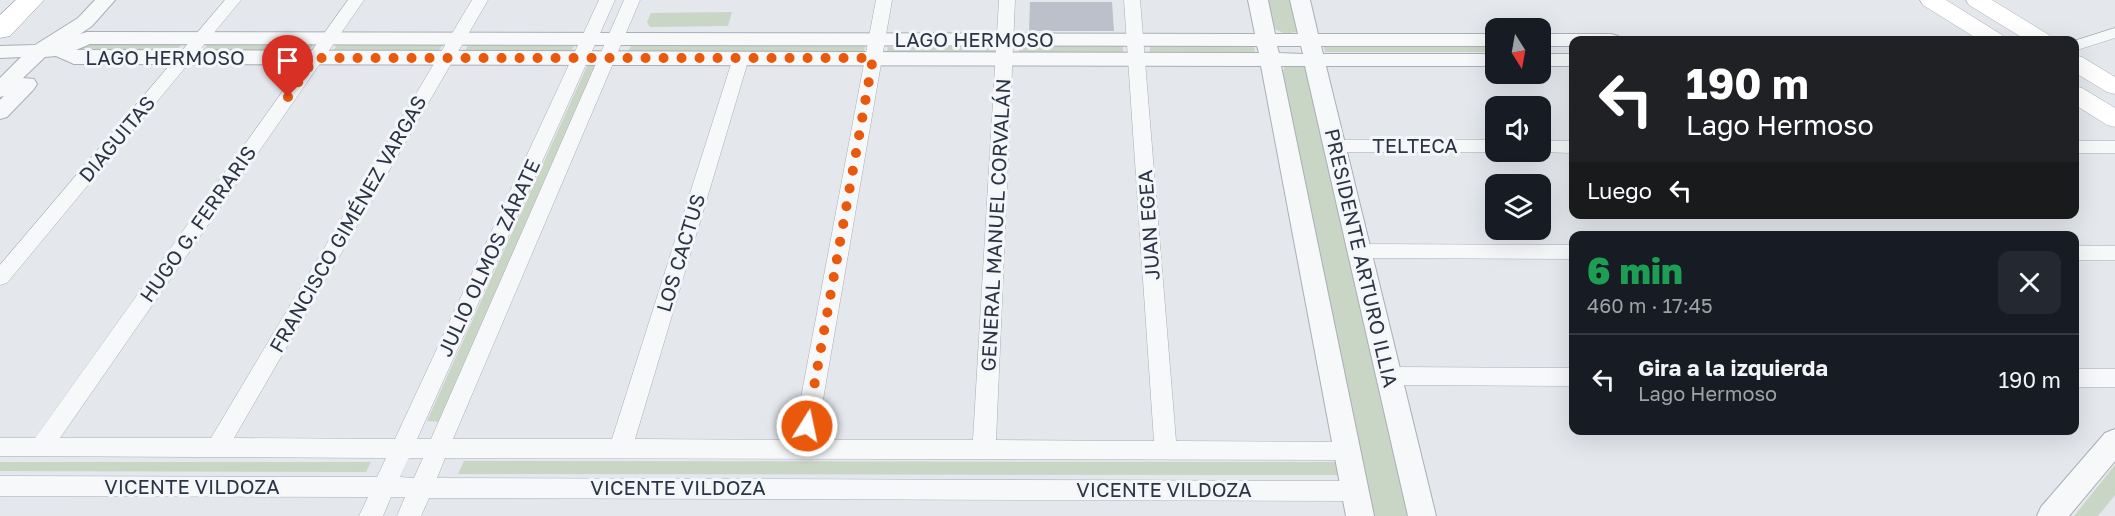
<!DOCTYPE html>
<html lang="es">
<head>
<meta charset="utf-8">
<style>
  :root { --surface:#171b24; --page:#242831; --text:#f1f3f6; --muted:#9ea1a6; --line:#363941 }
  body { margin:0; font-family:"Golos Text",sans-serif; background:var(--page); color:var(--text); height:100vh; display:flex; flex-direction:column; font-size:22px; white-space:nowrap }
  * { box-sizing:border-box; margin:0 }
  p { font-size:20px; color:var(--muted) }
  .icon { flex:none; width:33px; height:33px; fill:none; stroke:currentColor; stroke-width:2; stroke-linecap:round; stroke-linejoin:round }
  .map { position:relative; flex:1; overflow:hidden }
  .panel { position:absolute; left:1569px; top:231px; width:510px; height:204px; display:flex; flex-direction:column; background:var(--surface); border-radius:12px; box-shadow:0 6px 24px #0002 }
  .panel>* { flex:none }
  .banner { position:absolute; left:1569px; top:36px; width:510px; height:183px; border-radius:12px; box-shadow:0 6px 24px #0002; background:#202124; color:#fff; overflow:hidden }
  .needle { width:39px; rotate:169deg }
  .fabs { position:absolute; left:1485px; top:18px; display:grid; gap:12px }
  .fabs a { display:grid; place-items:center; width:66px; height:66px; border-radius:12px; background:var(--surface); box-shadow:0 6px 24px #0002; font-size:30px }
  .pin { position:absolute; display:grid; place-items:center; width:51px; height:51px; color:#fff; margin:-62px -26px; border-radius:50% 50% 50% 0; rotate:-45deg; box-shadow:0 0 6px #0007 }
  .pin .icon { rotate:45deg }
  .me { position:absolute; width:66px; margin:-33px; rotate:10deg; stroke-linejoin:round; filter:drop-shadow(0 0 4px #0008) }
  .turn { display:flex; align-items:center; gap:21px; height:126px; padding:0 18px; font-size:27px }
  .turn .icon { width:78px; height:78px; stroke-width:2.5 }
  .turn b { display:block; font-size:42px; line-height:51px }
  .then { display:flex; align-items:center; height:57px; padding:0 18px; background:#0003; gap:12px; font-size:22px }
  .round { display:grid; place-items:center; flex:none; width:63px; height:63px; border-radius:12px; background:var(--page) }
  .head { display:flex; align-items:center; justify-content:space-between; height:102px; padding:0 18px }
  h1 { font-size:36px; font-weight:800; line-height:45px; color:#1e9e55 }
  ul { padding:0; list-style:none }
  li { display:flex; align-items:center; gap:18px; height:90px; padding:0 18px; border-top:2px solid var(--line) }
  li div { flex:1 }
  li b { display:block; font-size:22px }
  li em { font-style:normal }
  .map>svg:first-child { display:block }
  .green { fill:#c9d6c5 }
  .building { fill:#bbc0ca }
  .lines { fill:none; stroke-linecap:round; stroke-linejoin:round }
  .minor-casing { stroke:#a9aeb7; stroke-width:1 }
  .tertiary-casing { stroke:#a9aeb7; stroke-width:2 }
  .secondary-casing { stroke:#a9aeb7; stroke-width:1 }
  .motorway-casing { stroke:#8b94a3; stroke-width:1 }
  .minor { fill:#f7f8fa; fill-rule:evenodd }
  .tertiary { fill:#f7f8fa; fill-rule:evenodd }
  .secondary { fill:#fff; fill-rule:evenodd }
  .motorway { fill:#fff; fill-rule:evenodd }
  .route { stroke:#ea580c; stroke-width:10; stroke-dasharray:0 18 }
  .labels { text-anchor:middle; stroke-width:6; stroke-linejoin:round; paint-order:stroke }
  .street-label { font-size:20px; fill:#2b3445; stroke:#f4f6f9 }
</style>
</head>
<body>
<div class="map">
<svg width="2115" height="516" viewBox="0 0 2115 516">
  <rect width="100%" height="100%" fill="#e4e7ec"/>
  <path class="green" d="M1268 0H1291L1298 29 1296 32 1285 34 1275 29Z
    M732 12 728 26 650 27 647 22 651 13Z
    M84 44H182L177 50H78Z
    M208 44 313 45 309 50H203Z
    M337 45H443L439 50 333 51Z
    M468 45 574 46 571 51H465Z
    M631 46H865L864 52 628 51Z
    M1019 46H1123V52H1019Z
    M1150 46H1254L1255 52H1150Z
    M888 47H995V52H887Z
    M1324 47H1495L1496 52H1325Z
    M588 64 595 66 440 422 427 421Z
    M1300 64 1307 69 1410 516H1372L1283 72 1285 65Z
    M464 461 1337 462 1339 475 458 474Z
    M0 462H371L366 472 0 471Z
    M2115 465V495L2098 516H2074Z"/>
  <path class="building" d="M1030 2H1112L1114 31H1029Z"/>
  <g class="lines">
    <g class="minor-casing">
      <path id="minor" d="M225 0H241L7 283 0 285V265Z
        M348 0H364L60 438H211L472 0H488L234 438 395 439 599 0H615L417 439H431L624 0H640L453 439H612L733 58 741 53 749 58 635 439 793 440 876 0H892L816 440H973L999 0H1015L996 440 1154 441 1124 0H1140L1176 441 1347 442 1355 444 1358 451 1355 458 1347 460 445 458 437 478 1355 481 1363 484 1367 491 1363 498 1355 501 429 498 421 516H397L405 497H391L383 516H359L368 497 0 496V476L377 477 386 458 0 456V438H35ZM409 458H423L414 478 400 477Z
        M2115 28V38L2074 51V41Z
        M1334 140H1496V152H1497H1334L1328 150 1325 146 1328 142Z
        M1540 141H1574V153L1535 152H1540Z
        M2074 141H2115V153H2074Z
        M1359 244 1574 245V259L1359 258 1352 256 1349 251 1352 246Z
        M2074 246H2115V260H2074Z
        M1389 367 1574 368V386L1389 385 1381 382 1378 376 1381 370Z
        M2074 369H2115V387H2074Z"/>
    </g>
    <g class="tertiary-casing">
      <path id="tertiary" d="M95 0H115L92 26 80 34 87 32 1255 34 1248 0H1268L1275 34H1298L1290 0H1310L1318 34H1496V46H1321L1323 54H1496V66H1326L1436 516H1408L1305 66H1281L1374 516H1346L1261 66 74 64 56 56 45 57 23 78 34 79 37 84 34 89 7 117 0 119V100L4 96 0 97V78L21 57 0 58V46L35 45 78 18ZM90 44 1257 46 1259 53 76 50ZM1277 46H1301L1303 54 1279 53Z
        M1540 34H1611L1618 36 1621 40H1574V46H1540Z
        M1540 54H1574V66H1540Z
        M2115 429V461L2069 516H2037L2041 507 2105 433Z"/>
    </g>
    <g class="secondary-casing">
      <path id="secondary" d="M1920 0H1946L2002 35 2005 40H1979L1923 5Z
        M1966 0H1992L2049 35 2052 40H2026L1969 5Z
        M2074 55 2082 57 2115 77V94L2107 92 2074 72Z
        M2074 86 2082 88 2115 108V127L2107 125 2074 104Z"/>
    </g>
    <g class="motorway-casing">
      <path id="motorway" d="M16 0H44L10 36 0 38V15Z"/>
    </g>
    <use href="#minor" class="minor"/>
    <use href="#tertiary" class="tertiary"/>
    <use href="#secondary" class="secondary"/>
    <use href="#motorway" class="motorway"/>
  </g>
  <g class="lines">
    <path class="route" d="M288 97 315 58H873L807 426"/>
  </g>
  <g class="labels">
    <g class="street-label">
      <text x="974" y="47">LAGO HERMOSO</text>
      <text x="165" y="65">LAGO HERMOSO</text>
      <text transform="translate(117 139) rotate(-50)" y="7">DIAGUITAS</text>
      <text x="1415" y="153">TELTECA</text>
      <text transform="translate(198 224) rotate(-55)" y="7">HUGO G. FERRARIS</text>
      <text transform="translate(348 224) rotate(-60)" y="7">FRANCISCO GIMÉNEZ VARGAS</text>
      <text transform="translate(996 225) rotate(-87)" y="7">GENERAL MANUEL CORVALÁN</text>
      <text transform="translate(1149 225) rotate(-94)" y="7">JUAN EGEA</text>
      <text transform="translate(681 253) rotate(-73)" y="7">LOS CACTUS</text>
      <text transform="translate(489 258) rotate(-65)" y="7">JULIO OLMOS ZÁRATE</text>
      <text transform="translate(1361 258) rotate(77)" y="7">PRESIDENTE ARTURO ILLIA</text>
      <text x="192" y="494">VICENTE VILDOZA</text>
      <text x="678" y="495">VICENTE VILDOZA</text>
      <text x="1164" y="497">VICENTE VILDOZA</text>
    </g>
  </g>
</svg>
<div class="fabs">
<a><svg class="needle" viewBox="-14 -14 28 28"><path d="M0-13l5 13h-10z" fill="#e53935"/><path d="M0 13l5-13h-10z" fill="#9ea1a6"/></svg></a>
<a><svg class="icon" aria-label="sound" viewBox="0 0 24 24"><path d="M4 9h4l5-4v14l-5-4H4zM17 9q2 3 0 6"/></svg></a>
<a><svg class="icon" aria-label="layers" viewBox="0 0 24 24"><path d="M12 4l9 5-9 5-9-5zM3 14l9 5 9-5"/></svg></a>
</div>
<div class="pin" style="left:288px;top:97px;background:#d93025"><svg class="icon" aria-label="arrive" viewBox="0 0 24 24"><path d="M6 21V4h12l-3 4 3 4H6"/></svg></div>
<svg class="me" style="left:807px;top:426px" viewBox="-20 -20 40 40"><circle r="17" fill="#ea580c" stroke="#fff" stroke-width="3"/><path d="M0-11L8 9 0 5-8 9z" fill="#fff"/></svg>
<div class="banner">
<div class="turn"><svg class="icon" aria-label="left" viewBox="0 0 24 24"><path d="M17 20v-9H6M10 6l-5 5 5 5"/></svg><div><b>190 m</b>Lago Hermoso</div></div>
<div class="then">Luego<svg class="icon" aria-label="left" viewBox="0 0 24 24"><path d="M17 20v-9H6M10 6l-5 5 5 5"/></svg></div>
</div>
<section class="panel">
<div class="head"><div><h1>6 min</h1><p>460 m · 17:45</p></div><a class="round"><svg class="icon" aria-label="close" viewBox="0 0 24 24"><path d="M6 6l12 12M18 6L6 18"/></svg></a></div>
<ul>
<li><svg class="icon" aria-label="left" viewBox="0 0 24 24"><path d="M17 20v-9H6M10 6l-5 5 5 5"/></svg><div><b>Gira a la izquierda</b><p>Lago Hermoso</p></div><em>190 m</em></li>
</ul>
</section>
</div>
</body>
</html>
